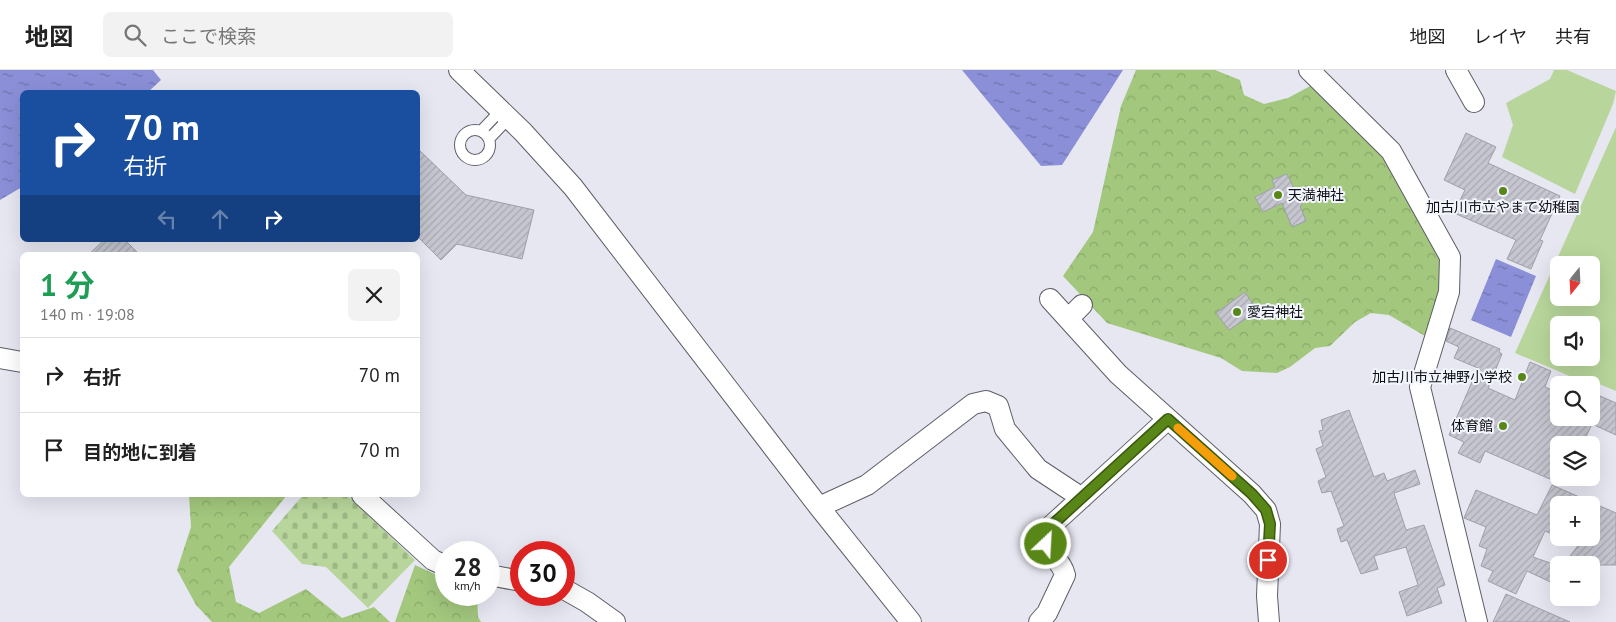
<!DOCTYPE html>
<html lang="ja">
<head>
<meta charset="utf-8">
<style>
  :root { --surface:#fff; --page:#f2f2f2; --text:#222; --muted:#767676; --line:#e0e0e0 }
  body { margin:0; font-family:"PT Sans","Noto Sans JP",sans-serif; background:var(--page); color:var(--text); height:100vh; display:flex; flex-direction:column; font-size:19px; white-space:nowrap }
  * { box-sizing:border-box; margin:0 }
  p { font-size:16px; color:var(--muted) }
  .icon { flex:none; width:28px; height:28px; fill:none; stroke:currentColor; stroke-width:2; stroke-linecap:round; stroke-linejoin:round }
  .map { position:relative; flex:1; overflow:hidden }
  .drawer { position:absolute; left:20px; top:182px; width:400px; height:245px; display:flex; flex-direction:column; background:var(--surface); border-radius:8px; box-shadow:0 5px 20px #0002 }
  .drawer>* { flex:none }
  .guide { position:absolute; left:20px; top:20px; width:400px; height:152px; border-radius:8px; box-shadow:0 5px 20px #0002; background:#1a4fa0; color:#fff; overflow:hidden }
  .needle { width:32px; rotate:198deg }
  .fabs { position:absolute; left:1550px; top:186px; display:grid; gap:10px }
  .fabs a { display:grid; place-items:center; width:50px; height:50px; border-radius:8px; background:var(--surface); box-shadow:0 5px 20px #0002; font-size:25px }
  .speed { position:absolute; left:435px; top:471px; display:flex; gap:10px; font-size:25px; font-weight:700; text-align:center }
  .speed>* { display:grid; place-content:center; width:65px; height:65px; border-radius:50%; background:var(--surface); box-shadow:0 5px 20px #0002; line-height:1 }
  .speed small { font-size:12px; font-weight:400 }
  .speed .limit { border:8px solid #d22; background:#fff; color:#111 }
  .pin { position:absolute; display:grid; place-items:center; width:42px; height:42px; color:#fff; margin:-21px; border:2px solid #fff; border-radius:50%; box-shadow:0 1px 5px #0007 }
  .me { position:absolute; width:55px; margin:-28px; rotate:25deg; stroke-linejoin:round; filter:drop-shadow(0 0 4px #0008) }
  .turn { display:flex; align-items:center; gap:18px; height:105px; padding:0 20px; font-size:22px }
  .turn .icon { width:65px; height:65px; stroke-width:2.5 }
  .turn b { display:block; font-size:35px; line-height:42px }
  .lanes { display:flex; align-items:center; height:48px; padding:0 20px; background:#0003; justify-content:center; gap:25px; direction:ltr }
  .lanes .off { opacity:.35 }
  .round { display:grid; place-items:center; flex:none; width:52px; height:52px; border-radius:8px; background:var(--page) }
  .head { display:flex; align-items:center; justify-content:space-between; height:85px; padding:0 20px }
  h1 { font-size:30px; font-weight:700; line-height:38px; color:#1e9e55 }
  ul { padding:0; list-style:none }
  li { display:flex; align-items:center; gap:15px; height:75px; padding:0 20px; border-top:1px solid var(--line) }
  li div { flex:1 }
  li b { display:block; font-size:19px }
  li em { font-style:normal }
  header { display:flex; align-items:center; gap:30px; box-sizing:border-box; height:70px; padding:0 25px; background:var(--surface); border-bottom:1px solid var(--line) }
  header strong { font-size:24px }
  nav { display:flex; gap:28px; margin-inline-start:auto; font-size:18px }
  .search { width:350px; height:45px; background:var(--page); display:flex; align-items:center; gap:12px; box-sizing:border-box; padding:0 18px; border-radius:8px; color:var(--muted); font-size:19px }
  .map>svg:first-child { display:block }
  .green { fill:#b8d69b; fill-rule:evenodd }
  .forest { fill:url(#forest-crowns) }
  .cemetery { fill:url(#cemetery-stones) }
  .water { fill:url(#water-ripples) }
  .building { fill:url(#building-hatch); stroke:#9e9fa8 }
  .lines { fill:none; stroke-linecap:round; stroke-linejoin:round }
  .service-casing { stroke:#5d5e66; stroke-width:12 }
  .minor-casing { stroke:#5d5e66; stroke-width:22 }
  .service { stroke:#fff; stroke-width:10 }
  .minor { stroke:#fff; stroke-width:20 }
  .route-casing { stroke:#3a580f; stroke-width:12 }
  .route { stroke:#598717; stroke-width:9 }
  .slow { stroke:#f59e0b; stroke-width:9 }
  .poi-dot { fill:#598717; stroke:#f3f5fe; stroke-width:2 }
  .labels { text-anchor:middle; stroke-width:4; stroke-linejoin:round; paint-order:stroke }
  .poi-label { font-size:14px; fill:#101114; stroke:#f3f5fe; text-anchor:start }
</style>
</head>
<body>
<header>
<strong>地図</strong>
<div class="search"><svg class="icon" aria-label="search" viewBox="0 0 24 24"><circle cx="10" cy="10" r="6"/><path d="M15 15l6 6"/></svg>ここで検索</div>
<nav><a>地図</a><a>レイヤ</a><a>共有</a></nav>
</header>
<div class="map">
<svg width="1616" height="552" viewBox="0 0 1616 552">
  <defs>
    <pattern id="forest-crowns" width="20" height="18" patternUnits="userSpaceOnUse" patternTransform="scale(1.25)"><rect width="20" height="18" fill="#a2c77d"/><path d="M2 6a3 3 0 1 1 6 0M12 15a3 3 0 1 1 6 0" fill="none" stroke="#8aaa6b"/></pattern>
    <pattern id="cemetery-stones" width="16" height="16" patternUnits="userSpaceOnUse" patternTransform="scale(1.25)"><rect width="16" height="16" fill="#b8d69b"/><path d="M2 7V4a2 2 0 0 1 4 0v3zM10 15v-3a2 2 0 0 1 4 0v3z" fill="#9db785"/></pattern>
    <pattern id="water-ripples" width="26" height="14" patternUnits="userSpaceOnUse" patternTransform="scale(1.25)"><rect width="26" height="14" fill="#8b8fd7"/><path d="M2 4q2-2 4 0t4 0M15 11q2-2 4 0t4 0" fill="none" stroke="#7073ad"/></pattern>
    <pattern id="building-hatch" width="6" height="6" patternUnits="userSpaceOnUse" patternTransform="scale(1.25)"><rect width="6" height="6" fill="#c5c6cf"/><path d="M-1 1l2-2M0 6l6-6M5 7l2-2" fill="none" stroke="#a8a9b1"/></pattern>
  </defs>
  <rect width="100%" height="100%" fill="#e6e7f1"/>
  <path class="green" d="M1554 0H1567L1616 21 1613 34 1575 124 1502 87 1513 55 1506 33 1550 9Z
    M1616 57V321L1587 309 1586 313 1515 283ZM1559 195H1591V228H1559ZM1559 255H1591V288H1559Z"/>
  <path class="forest" d="M1136 0H1215L1240 10 1244 25 1264 34 1288 28 1314 14C1333 33 1354 52 1371 72 1401 111 1421 156 1448 197L1430 269 1389 245 1371 243 1355 252 1330 276 1315 278 1290 297 1277 303 1242 301 1221 288 1107 253 1063 206 1093 162 1121 36Z
    M189 425H287L229 497 236 532 259 543 306 519 342 548 374 537 390 552H212L196 535 177 500 191 457Z
    M415 495 446 509V525H477L478 547 481 552H395Z"/>
  <path class="cemetery" d="M303 425H347L415 490 368 538 326 497 302 494 272 461Z"/>
  <path class="water" d="M0 0H153L161 10 148 22H22V117L0 130Z
    M962 0H1123L1062 95 1041 96Z
    M1496 189 1536 206 1511 267 1471 250Z"/>
  <path class="building" d="M1466 63 1496 77 1488 93 1560 126 1540 170 1543 171 1531 199 1507 189 1516 170 1454 143 1465 120 1444 110Z
    M418 79 466 125 534 140 522 189 457 174 441 190 418 167Z
    M1287 104 1302 135 1300 136 1306 151 1292 157 1282 133 1263 142 1255 127 1275 117 1272 110Z
    M104 170H125L140 185H88Z
    M1245 222 1257 241 1229 260 1216 243Z
    M1450 258 1500 279 1499 282 1502 284 1488 318 1515 330 1530 292 1551 301 1545 317 1559 323V348H1591V322L1616 333V365L1592 354 1582 375H1559V413L1485 381 1480 393 1458 383 1464 372 1449 365 1478 298 1454 288 1459 277 1446 271Z
    M1349 340 1374 407 1384 403 1387 411 1415 400 1420 414 1394 423 1406 460 1424 455 1445 515 1437 518 1442 533 1407 546 1399 522 1418 515 1406 477 1374 486 1378 499 1361 504 1347 470 1341 472 1337 459 1344 456 1331 421 1322 423 1318 411 1326 407 1316 379 1323 376 1319 361 1323 360 1321 350Z
    M1552 415 1616 443V495H1563L1584 468H1591V435H1559V467L1545 461 1533 487 1559 496V516L1527 501 1516 524 1488 511 1493 501 1481 496 1487 479 1479 476 1486 457 1464 448 1476 420 1537 445Z
    M1506 524 1570 552H1493Z"/>
  <g class="lines">
    <g class="service-casing">
      <path id="service" d="M460 75a15 15 0 1 1 30 0a15 15 0 1 1-30 0Z
        M481 61 501 40
        M489 69 509 48"/>
    </g>
    <g class="minor-casing">
      <path id="minor" d="M459 0 523 62 573 117 819 437 911 552
        M1309 0 1391 81 1450 187 1449 222 1420 317 1477 552
        M1456 0 1474 32
        M1050 229 1118 304 1252 424 1266 440 1270 454 1267 526 1269 552
        M1068 249 1082 235
        M0 288 22 292
        M362 425 433 490 446 496
        M819 437 867 415 973 334 986 331 998 336 1005 359 1038 399 1082 428
        M489 505 521 511
        M564 519 587 532 615 552
        M1039 552 1047 543 1065 505C1061 490 1052 488 1045 474L1052 455 1168 349"/>
    </g>
    <use href="#service" class="service"/>
    <use href="#minor" class="minor"/>
  </g>
  <g class="lines">
    <g class="route-casing">
      <path id="route" d="M1046 474 1052 455 1168 349 1252 424 1266 440 1270 454 1268 490"/>
    </g>
    <use href="#route" class="route"/>
    <path class="slow" d="M1178 358 1232 406"/>
  </g>
  <g class="poi-dot">
    <circle cx="1503" cy="121" r="5"/>
    <circle cx="1278" cy="125" r="5"/>
    <circle cx="1237" cy="242" r="5"/>
    <circle cx="1522" cy="307" r="5"/>
    <circle cx="1503" cy="356" r="5"/>
  </g>
  <g class="labels">
    <g class="poi-label">
      <text x="1288" y="130">天満神社</text>
      <text x="1503" y="142" text-anchor="middle">加古川市立やまて幼稚園</text>
      <text x="1247" y="247">愛宕神社</text>
      <text x="1512" y="312" text-anchor="end">加古川市立神野小学校</text>
      <text x="1493" y="361" text-anchor="end">体育館</text>
    </g>
  </g>
</svg>
<div class="fabs">
<a><svg class="needle" viewBox="-14 -14 28 28"><path d="M0-13l5 13h-10z" fill="#e53935"/><path d="M0 13l5-13h-10z" fill="#767676"/></svg></a>
<a><svg class="icon" aria-label="sound" viewBox="0 0 24 24"><path d="M4 9h4l5-4v14l-5-4H4zM17 9q2 3 0 6"/></svg></a>
<a><svg class="icon" aria-label="search" viewBox="0 0 24 24"><circle cx="10" cy="10" r="6"/><path d="M15 15l6 6"/></svg></a>
<a><svg class="icon" aria-label="layers" viewBox="0 0 24 24"><path d="M12 4l9 5-9 5-9-5zM3 14l9 5 9-5"/></svg></a>
<a>+</a>
<a>−</a>
</div>
<div class="speed"><div>28<small>km/h</small></div><div class="limit">30</div></div>
<div class="pin" style="left:1268px;top:490px;background:#d93025"><svg class="icon" aria-label="arrive" viewBox="0 0 24 24"><path d="M6 21V4h12l-3 4 3 4H6"/></svg></div>
<svg class="me" style="left:1046px;top:474px" viewBox="-20 -20 40 40"><circle r="17" fill="#598717" stroke="#fff" stroke-width="3"/><path d="M0-11L8 9 0 5-8 9z" fill="#fff"/></svg>
<div class="guide">
<div class="turn"><svg class="icon" aria-label="right" viewBox="0 0 24 24"><path d="M7 20v-9h11M14 6l5 5-5 5"/></svg><div><b>70 m</b>右折</div></div>
<div class="lanes"><svg class="icon off" aria-label="left" viewBox="0 0 24 24"><path d="M17 20v-9H6M10 6l-5 5 5 5"/></svg><svg class="icon off" aria-label="ahead" viewBox="0 0 24 24"><path d="M12 20V5M6 11l6-6 6 6"/></svg><svg class="icon" aria-label="right" viewBox="0 0 24 24"><path d="M7 20v-9h11M14 6l5 5-5 5"/></svg></div>
</div>
<section class="drawer">
<div class="head"><div><h1>1 分</h1><p>140 m · 19:08</p></div><a class="round"><svg class="icon" aria-label="close" viewBox="0 0 24 24"><path d="M6 6l12 12M18 6L6 18"/></svg></a></div>
<ul>
<li><svg class="icon" aria-label="right" viewBox="0 0 24 24"><path d="M7 20v-9h11M14 6l5 5-5 5"/></svg><div><b>右折</b></div><em>70 m</em></li>
<li><svg class="icon" aria-label="arrive" viewBox="0 0 24 24"><path d="M6 21V4h12l-3 4 3 4H6"/></svg><div><b>目的地に到着</b></div><em>70 m</em></li>
</ul>
</section>
</div>
</body>
</html>
